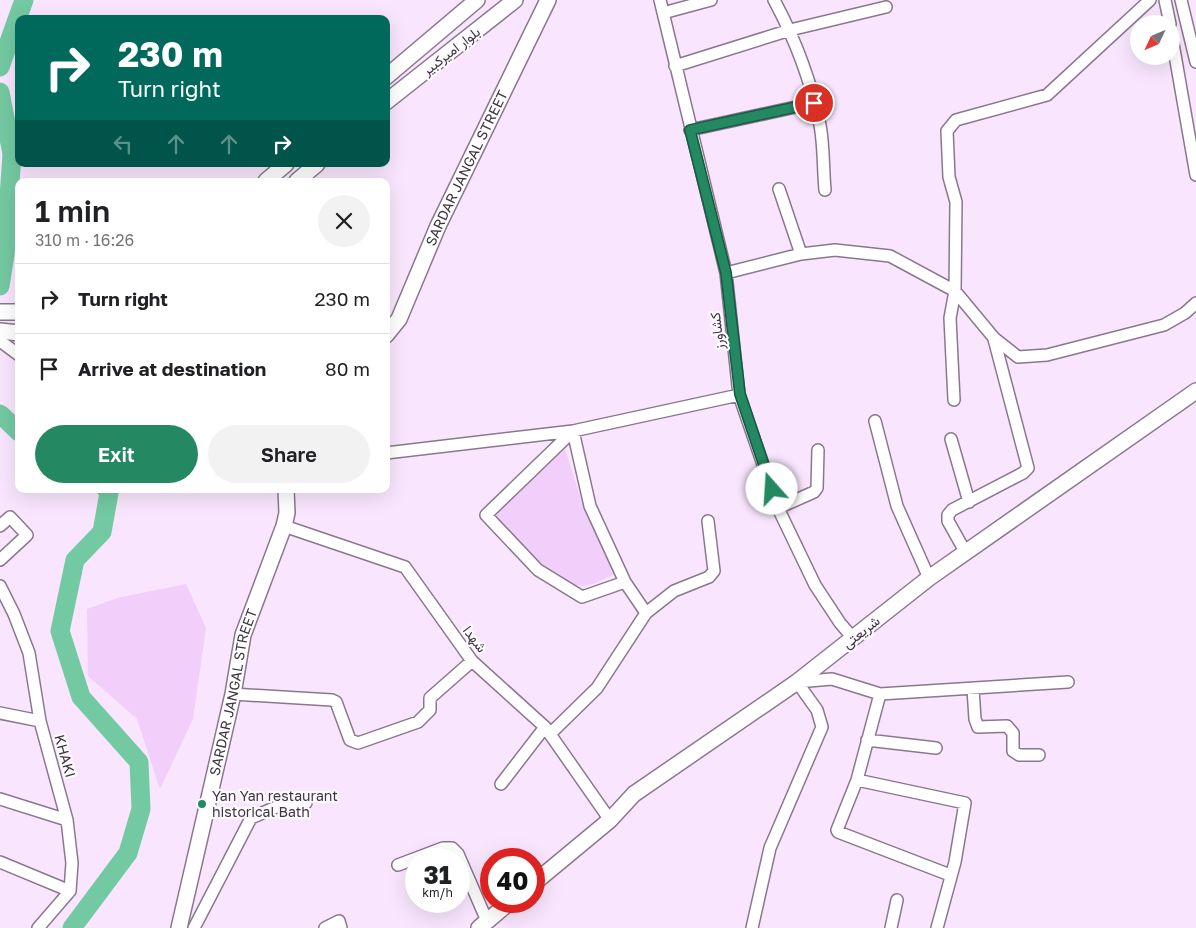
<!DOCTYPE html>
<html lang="en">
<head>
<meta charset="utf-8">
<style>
  :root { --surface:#fff; --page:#f2f2f2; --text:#202124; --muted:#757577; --line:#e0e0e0; --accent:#248963 }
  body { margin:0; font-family:"Golos Text",Vazirmatn,sans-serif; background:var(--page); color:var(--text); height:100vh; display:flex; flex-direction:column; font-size:19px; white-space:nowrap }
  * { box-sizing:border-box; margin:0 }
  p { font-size:16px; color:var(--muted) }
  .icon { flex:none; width:28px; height:28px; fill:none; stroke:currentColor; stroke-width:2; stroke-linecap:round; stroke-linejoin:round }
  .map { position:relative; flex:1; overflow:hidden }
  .panel { position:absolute; left:15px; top:178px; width:375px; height:315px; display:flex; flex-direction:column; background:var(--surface); border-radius:10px; box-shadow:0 5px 20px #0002 }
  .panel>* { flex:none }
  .hud { position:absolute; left:15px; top:15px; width:375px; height:152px; border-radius:10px; box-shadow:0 5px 20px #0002; background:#00695c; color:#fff; overflow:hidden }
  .needle { width:32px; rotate:226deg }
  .controls { position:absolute; left:1130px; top:15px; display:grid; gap:10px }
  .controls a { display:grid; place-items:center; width:50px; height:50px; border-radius:50%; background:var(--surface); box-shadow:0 5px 20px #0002; font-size:25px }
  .speed { position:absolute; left:405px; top:848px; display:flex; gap:10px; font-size:25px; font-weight:700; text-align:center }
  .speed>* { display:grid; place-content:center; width:65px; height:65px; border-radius:50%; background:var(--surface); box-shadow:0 5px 20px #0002; line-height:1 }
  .speed small { font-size:12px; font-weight:400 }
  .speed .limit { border:8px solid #d22; background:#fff; color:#111 }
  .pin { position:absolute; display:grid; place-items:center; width:42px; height:42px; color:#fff; margin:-21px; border:2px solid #fff; border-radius:50%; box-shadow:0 1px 5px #0007 }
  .me { position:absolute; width:55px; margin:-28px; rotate:341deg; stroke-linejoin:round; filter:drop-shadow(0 0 4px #0008) }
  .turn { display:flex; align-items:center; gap:18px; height:105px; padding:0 20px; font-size:22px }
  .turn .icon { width:65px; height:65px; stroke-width:2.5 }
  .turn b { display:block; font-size:35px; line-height:42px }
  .lanes { display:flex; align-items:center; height:48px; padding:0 20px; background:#0003; justify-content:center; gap:25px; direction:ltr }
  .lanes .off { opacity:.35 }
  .round { display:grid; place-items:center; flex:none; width:52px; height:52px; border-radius:26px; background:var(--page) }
  .summary { display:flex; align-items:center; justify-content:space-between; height:85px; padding:0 20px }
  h1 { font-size:30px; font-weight:600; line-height:38px }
  .primary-button { display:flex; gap:10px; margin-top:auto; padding:10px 20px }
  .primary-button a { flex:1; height:58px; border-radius:30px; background:var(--accent); color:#fff; font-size:20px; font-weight:600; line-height:58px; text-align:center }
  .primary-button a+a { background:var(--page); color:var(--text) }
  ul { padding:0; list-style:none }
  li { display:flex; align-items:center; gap:15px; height:70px; padding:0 20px; border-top:1px solid var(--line) }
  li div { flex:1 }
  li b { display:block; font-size:19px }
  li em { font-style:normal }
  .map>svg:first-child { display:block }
  .green { fill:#f2cefa }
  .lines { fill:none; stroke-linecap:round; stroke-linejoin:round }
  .river { stroke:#73c9a2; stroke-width:19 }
  .minor-casing { stroke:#89788d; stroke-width:14 }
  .major-casing { stroke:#89788d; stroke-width:18 }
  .minor { stroke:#fff; stroke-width:11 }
  .major { stroke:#fff; stroke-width:15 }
  .route-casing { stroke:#175940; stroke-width:12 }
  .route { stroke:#248963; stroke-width:9 }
  .poi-dot { fill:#248963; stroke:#fdf9fe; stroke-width:2 }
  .labels { text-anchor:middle; stroke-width:4.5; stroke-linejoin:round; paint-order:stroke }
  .street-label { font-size:14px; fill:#3d353f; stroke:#fdf9fe }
  .poi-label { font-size:14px; fill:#3d353f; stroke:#fdf9fe; text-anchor:start }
</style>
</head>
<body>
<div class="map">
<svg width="1196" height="928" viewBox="0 0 1196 928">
  <rect width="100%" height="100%" fill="#f9e6fe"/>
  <path class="green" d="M565 449 585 512 618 573C609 576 599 583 589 585 555 592 515 540 493 518L496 512Z
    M186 584 206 628 193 719 160 789 137 719 88 676 87 609 117 598Z"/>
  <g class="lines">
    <path class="river" d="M0 67 24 0
      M0 92 12 154 5 255 0 286
      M0 414 19 432
      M72 928 128 853 141 809 139 762 81 697 60 631 75 560 102 532 109 493 106 489"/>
    <g class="minor-casing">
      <path id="minor" d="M660 0 726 273 739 395 778 508 815 585 840 623 853 638
        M774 0C795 39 811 81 820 125 824 146 823 169 825 190
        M1165 0 1170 24
        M1181 0 1196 62
        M663 13 711 0
        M1171 32 1196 175
        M675 66 790 30 886 7
        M690 130 814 103
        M779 189 801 254
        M726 273 801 254 835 250 890 256 955 291 994 338 1018 357 1047 355 1164 325 1185 313 1196 303
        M0 341 19 355
        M954 400 950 318 955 291 956 202 949 177 947 131 956 120 1047 95 1150 0
        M875 421 897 506 929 578
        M573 431 486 515 538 570 582 597 625 582
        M573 431 590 506 625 582 646 613
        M951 439 969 502
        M386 453 573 431 739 395
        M778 508 814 492 817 488 818 450
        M0 526 10 517 27 535 0 560
        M284 526 405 567 472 661 545 727 610 820
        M966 553 948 521V515L952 510 1023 473 1028 468 994 339
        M0 586 14 614 29 653 40 721 67 820 72 863 70 891 38 928
        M797 682 832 679 880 694 1068 682
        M973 689 975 719 978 727 1007 726 1013 733V751L1019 755H1039
        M233 694 332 700 336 702 350 740 358 743 418 722 430 710V698L472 661
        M880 694 857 780 837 830 838 832 950 875
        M0 713 40 721
        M550 734 597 688 646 613 674 591 709 577 714 571 708 521
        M867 740 936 748
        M857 780 965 803 955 862 937 928
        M501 784 545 727
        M0 799 67 820
        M0 862 70 891
        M398 865 443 848H452L458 854 487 921
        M194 928 251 818 281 805 306 803
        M325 928 339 921 341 928
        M752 928 770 848 822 727 817 710 797 682
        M891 928 897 900"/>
    </g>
    <g class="major-casing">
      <g id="major">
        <path d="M386 77 477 0"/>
        <path d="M386 102 515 0"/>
        <path d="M266 181 286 164"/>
        <path d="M297 181 317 164"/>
        <path d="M0 312H19"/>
        <path d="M0 331 19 333"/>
        <path id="s1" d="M386 335 399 319 438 226 548 0"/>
        <path d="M534 883 610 820 634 794 797 682 929 578 1196 391"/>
        <path id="s2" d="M179 928 233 694 243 635 284 526 287 513 286 489"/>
        <path d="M479 928 511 901"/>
      </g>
    </g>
    <use href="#minor" class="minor"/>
    <use href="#major" class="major"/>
  </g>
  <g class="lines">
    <g class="route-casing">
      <path id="route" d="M772 489 740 394 726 273 690 130 814 103"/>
    </g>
    <use href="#route" class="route"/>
  </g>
  <circle class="poi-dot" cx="202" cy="804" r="5"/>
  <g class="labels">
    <g class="street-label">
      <text transform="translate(451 51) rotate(-38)" y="5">بلوار امیرکبیر</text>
      <text dy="5" stroke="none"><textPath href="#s1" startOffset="186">SARDAR JANGAL STREET</textPath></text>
      <text transform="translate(717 331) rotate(-97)" y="5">کشاورز</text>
      <text transform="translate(861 632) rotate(-38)" y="5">شریعتی</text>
      <text transform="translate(475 639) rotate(53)" y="5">شهدا</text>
      <text dy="5" stroke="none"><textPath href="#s2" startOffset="242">SARDAR JANGAL STREET</textPath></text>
      <text transform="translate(65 756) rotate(74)" y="5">KHAKI</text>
    </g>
    <g class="poi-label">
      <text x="212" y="801">Yan Yan restaurant<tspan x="212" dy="16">historical Bath</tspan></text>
    </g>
  </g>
</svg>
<div class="controls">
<a><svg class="needle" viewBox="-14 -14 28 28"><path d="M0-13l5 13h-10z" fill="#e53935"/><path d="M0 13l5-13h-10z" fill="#757577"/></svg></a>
</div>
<div class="speed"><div>31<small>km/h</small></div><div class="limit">40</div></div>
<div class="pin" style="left:814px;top:103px;background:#d93025"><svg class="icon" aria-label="arrive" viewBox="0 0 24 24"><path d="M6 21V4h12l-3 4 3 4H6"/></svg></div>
<svg class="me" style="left:772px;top:489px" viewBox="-20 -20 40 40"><circle r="19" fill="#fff"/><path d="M0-13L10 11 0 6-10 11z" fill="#248963"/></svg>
<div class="hud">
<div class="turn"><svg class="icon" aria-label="right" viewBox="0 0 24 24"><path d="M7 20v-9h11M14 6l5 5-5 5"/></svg><div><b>230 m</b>Turn right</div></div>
<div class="lanes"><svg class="icon off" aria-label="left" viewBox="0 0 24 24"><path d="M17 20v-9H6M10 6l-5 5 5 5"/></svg><svg class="icon off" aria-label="ahead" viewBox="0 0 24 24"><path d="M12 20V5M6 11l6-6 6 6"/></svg><svg class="icon off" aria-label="ahead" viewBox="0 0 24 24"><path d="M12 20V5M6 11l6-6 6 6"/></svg><svg class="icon" aria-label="right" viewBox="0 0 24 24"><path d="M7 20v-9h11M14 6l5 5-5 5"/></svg></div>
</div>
<section class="panel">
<div class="summary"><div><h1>1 min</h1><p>310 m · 16:26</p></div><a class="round"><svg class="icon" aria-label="close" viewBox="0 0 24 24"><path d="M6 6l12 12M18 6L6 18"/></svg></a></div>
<ul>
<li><svg class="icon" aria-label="right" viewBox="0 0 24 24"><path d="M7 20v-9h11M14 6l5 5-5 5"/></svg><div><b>Turn right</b></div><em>230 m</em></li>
<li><svg class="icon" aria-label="arrive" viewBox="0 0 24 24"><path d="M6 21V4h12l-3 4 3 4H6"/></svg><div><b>Arrive at destination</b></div><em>80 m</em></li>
</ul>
<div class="primary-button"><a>Exit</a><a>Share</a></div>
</section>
</div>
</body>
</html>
